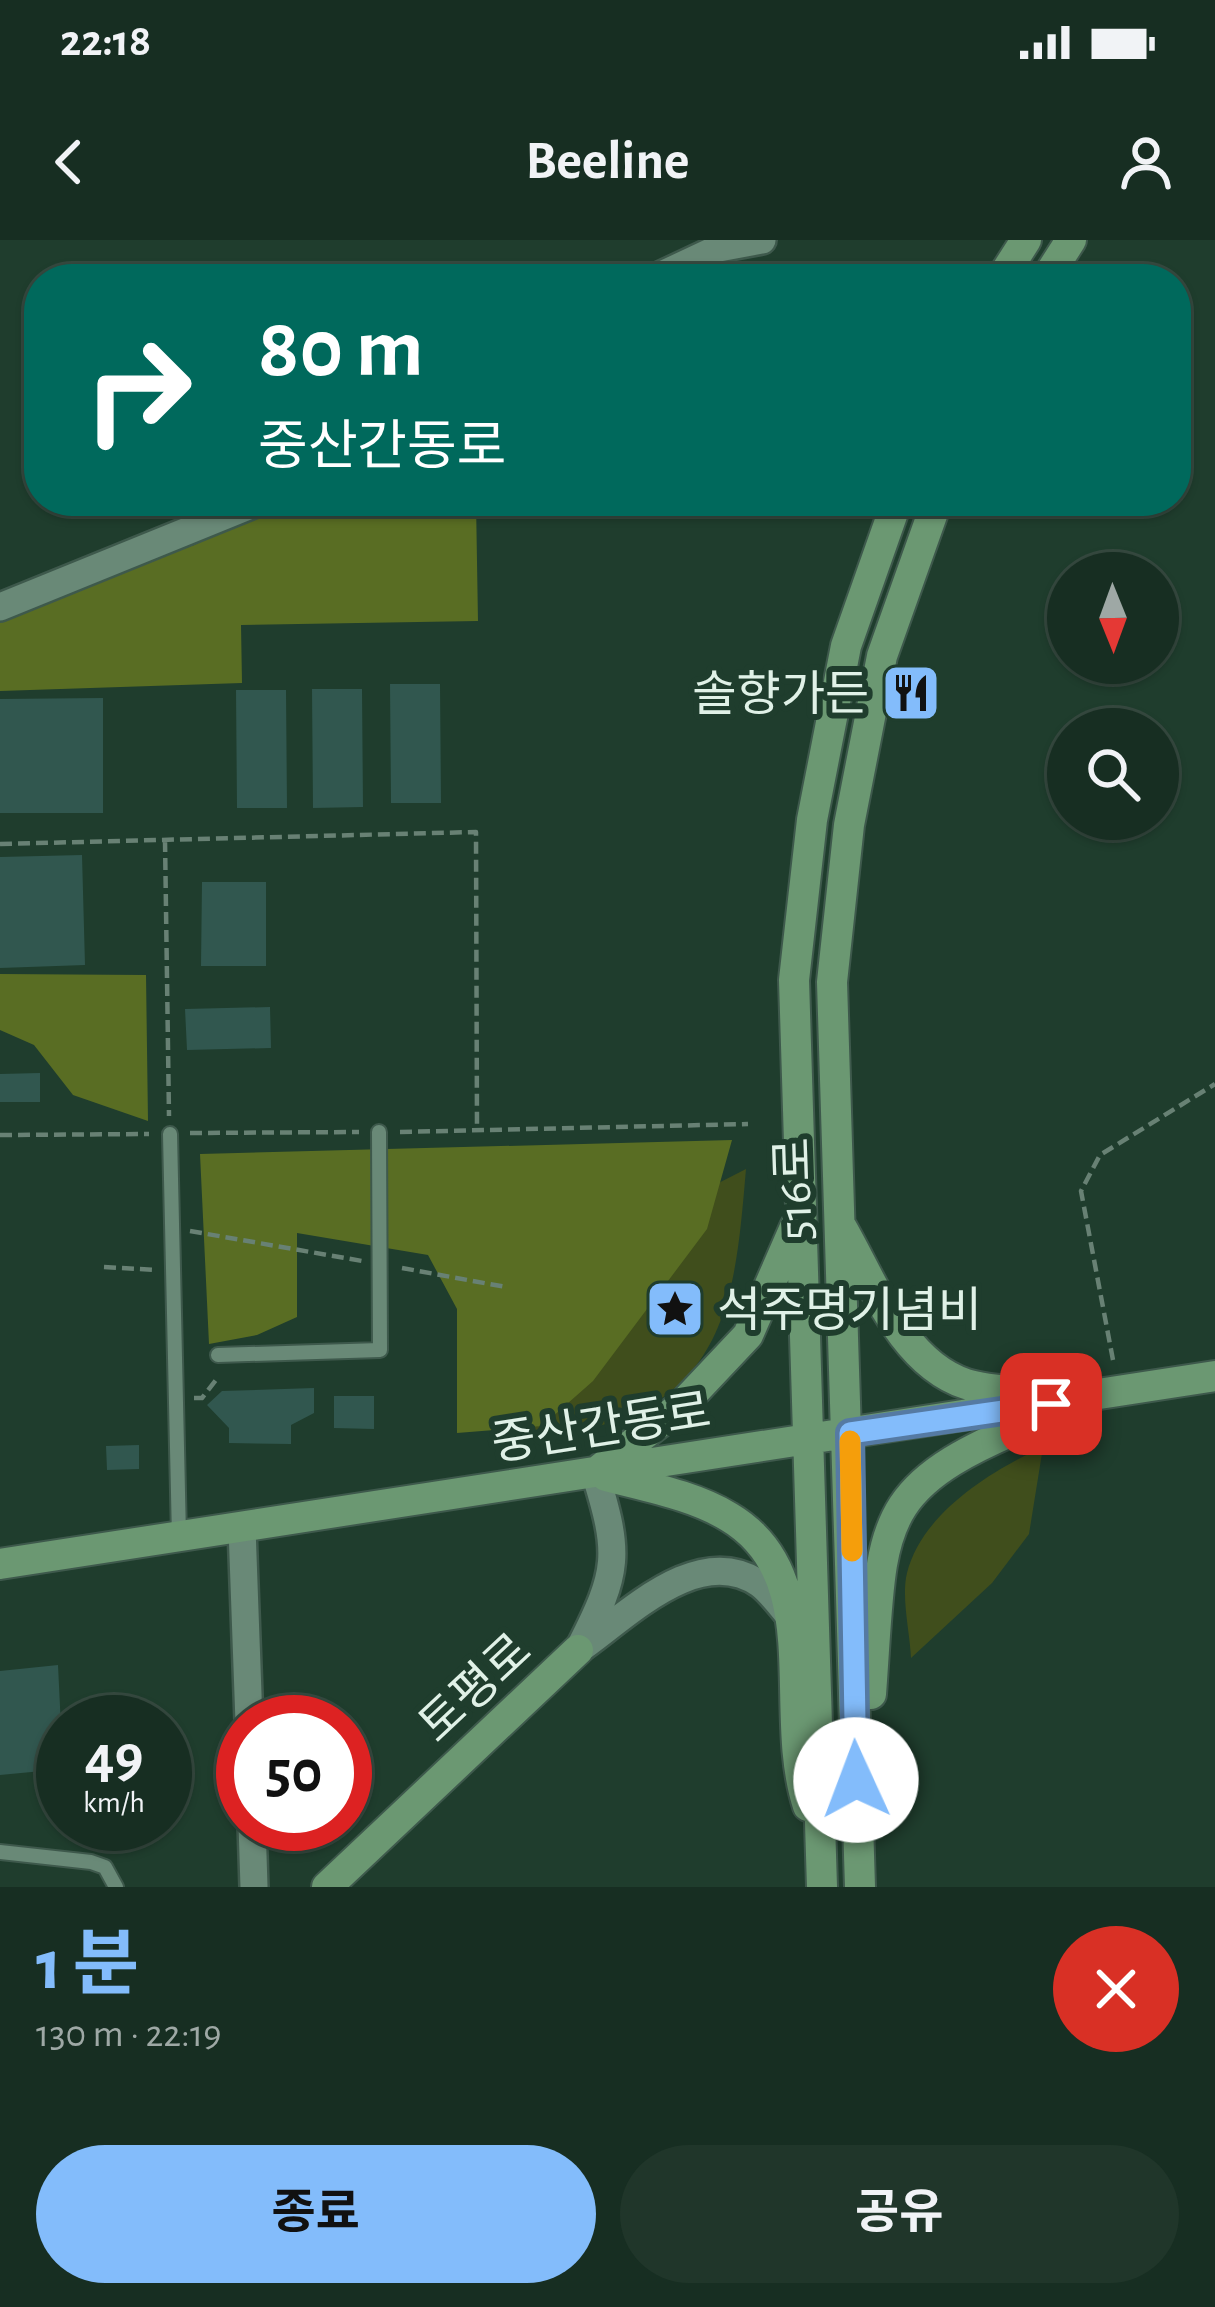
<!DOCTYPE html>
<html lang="ko">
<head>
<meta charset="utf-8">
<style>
  :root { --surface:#172e22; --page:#20362a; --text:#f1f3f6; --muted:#9ea8a5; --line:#364a40; --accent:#83bcfb }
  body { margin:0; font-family:"Alegreya Sans","Noto Sans KR",sans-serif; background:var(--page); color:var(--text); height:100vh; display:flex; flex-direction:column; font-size:45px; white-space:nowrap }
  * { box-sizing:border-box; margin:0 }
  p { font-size:39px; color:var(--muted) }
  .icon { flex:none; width:66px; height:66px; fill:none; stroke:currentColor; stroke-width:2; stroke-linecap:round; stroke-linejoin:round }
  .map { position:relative; height:1647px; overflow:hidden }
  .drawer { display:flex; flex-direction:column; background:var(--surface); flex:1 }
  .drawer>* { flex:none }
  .top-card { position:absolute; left:24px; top:24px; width:1167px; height:252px; border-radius:48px; box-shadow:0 3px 9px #0004,0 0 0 3px var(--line); background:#00695c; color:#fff; overflow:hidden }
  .needle { width:78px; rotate:179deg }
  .fabs { position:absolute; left:1047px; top:312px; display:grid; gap:24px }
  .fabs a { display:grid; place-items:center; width:132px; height:132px; border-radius:50%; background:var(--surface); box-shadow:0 3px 9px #0004,0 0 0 3px var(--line); font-size:60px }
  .speed { position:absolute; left:36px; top:1455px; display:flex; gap:24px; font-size:60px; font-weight:700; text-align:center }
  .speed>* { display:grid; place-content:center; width:156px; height:156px; border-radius:50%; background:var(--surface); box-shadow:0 3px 9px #0004,0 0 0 3px var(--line); line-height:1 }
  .speed small { font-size:30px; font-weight:400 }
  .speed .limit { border:18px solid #d22; background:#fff; color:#111 }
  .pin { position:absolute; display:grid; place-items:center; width:102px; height:102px; color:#fff; margin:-51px; border-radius:24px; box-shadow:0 6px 18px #0006 }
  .me { position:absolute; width:132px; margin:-66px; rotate:358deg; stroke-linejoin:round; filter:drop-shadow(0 0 9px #0008) }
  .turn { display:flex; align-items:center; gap:42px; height:252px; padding:0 36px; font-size:54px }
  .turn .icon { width:156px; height:156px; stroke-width:2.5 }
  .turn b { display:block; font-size:84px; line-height:102px }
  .round { display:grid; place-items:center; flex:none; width:126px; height:126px; border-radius:63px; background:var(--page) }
  .head { display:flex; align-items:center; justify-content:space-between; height:204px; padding:0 36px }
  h1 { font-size:72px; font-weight:700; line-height:90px; color:var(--accent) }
  .button { display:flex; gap:24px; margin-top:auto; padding:24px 36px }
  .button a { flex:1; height:138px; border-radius:72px; background:var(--accent); color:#111; font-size:48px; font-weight:700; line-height:138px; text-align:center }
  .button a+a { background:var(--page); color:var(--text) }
  .status { display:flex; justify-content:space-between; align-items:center; height:84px; padding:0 60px; background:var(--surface); direction:ltr }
  .status svg { height:33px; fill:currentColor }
  header { display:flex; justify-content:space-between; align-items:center; height:156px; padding:0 36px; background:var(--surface); font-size:54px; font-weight:700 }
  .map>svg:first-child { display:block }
  .green { fill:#404e1c }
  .forest { fill:#596d23 }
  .building { fill:#31574f }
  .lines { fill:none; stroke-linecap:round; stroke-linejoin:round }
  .lane-casing { stroke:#3e594c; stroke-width:18 }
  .street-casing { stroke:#3e594c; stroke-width:32 }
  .secondary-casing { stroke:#3e594c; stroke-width:34 }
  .path { stroke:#688174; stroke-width:4.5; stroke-dasharray:12 6; stroke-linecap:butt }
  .lane { stroke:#698977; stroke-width:14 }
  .street { stroke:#698977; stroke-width:27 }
  .secondary { stroke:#6b9872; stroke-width:30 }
  .route-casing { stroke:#557aa3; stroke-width:30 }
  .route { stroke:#83bcfb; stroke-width:21 }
  .slow { stroke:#f59e0b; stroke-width:21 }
  .labels { text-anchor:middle; stroke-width:12; stroke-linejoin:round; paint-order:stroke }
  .poi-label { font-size:48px; fill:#e0f1e7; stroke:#1f3d2d; text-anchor:end }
  .street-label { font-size:48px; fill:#e0f1e7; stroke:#1f3d2d }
</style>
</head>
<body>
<div class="status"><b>22:18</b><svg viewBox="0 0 49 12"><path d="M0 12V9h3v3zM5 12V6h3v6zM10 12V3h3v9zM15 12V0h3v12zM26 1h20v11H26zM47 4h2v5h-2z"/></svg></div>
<header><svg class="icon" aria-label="back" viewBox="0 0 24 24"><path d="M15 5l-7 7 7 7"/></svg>Beeline<svg class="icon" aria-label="person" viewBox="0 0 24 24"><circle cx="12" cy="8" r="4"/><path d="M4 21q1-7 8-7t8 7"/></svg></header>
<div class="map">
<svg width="1215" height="1647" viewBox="0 0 1215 1647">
  <rect width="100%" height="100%" fill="#1f3d2d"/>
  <path class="green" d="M746 929C736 1044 730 1151 599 1186 566 1195 531 1196 498 1201L503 1053Z
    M1043 1207 1029 1294 992 1343 911 1418C910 1393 901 1357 907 1333 922 1273 992 1230 1043 1207Z"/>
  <path class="forest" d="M280 261H476L478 381 241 385 242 443 0 451V373L194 305Z
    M0 734 146 735 148 881 73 855 34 805 0 790Z
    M732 900 707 989 593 1141 542 1186 457 1193V1069L428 1015 297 993V1077L257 1095 209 1104 200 914Z"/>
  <path class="building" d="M390 444H440L441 563H391Z
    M312 449H362L363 567 313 568Z
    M236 450H286L287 568H237Z
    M103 458V573H0V459Z
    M82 615 85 725 0 728V617Z
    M202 642H266V726H201Z
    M270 767 271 808 187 810 185 769Z
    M40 833V862H0V834Z
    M314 1148V1173L291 1185V1204L229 1203V1188L207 1165 222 1151Z
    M334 1156H374V1189L334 1188Z
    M139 1205V1229L107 1230 106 1206Z
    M58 1425 63 1529 0 1535V1431Z"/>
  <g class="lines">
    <g class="lane-casing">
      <path id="lane" d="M170 894 179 1297
        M218 1115 380 1110 379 892
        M0 1612 91 1622 105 1627 116 1647"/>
    </g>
    <g class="street-casing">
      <path id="street" d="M653 39 719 8 762 0
        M0 367 261 261
        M242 1288 249 1482
        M580 1407C619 1331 620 1314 595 1233
        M578 1410C626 1377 698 1301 760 1344 772 1353 782 1368 792 1379
        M252 1584 254 1647"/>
    </g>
    <g class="secondary-casing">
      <path id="secondary" d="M1001 39 1026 0
        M1046 39 1071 0
        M842 988C873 1042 902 1123 966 1144 991 1152 1023 1151 1049 1154
        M600 1229 682 1165 748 1095 795 987
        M606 1236C647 1247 693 1255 729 1277 828 1336 776 1469 808 1566
        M0 1324 1215 1136
        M871 1454C884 1279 869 1247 1046 1177
        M327 1647 578 1410
        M822 1647 794 740 812 580 846 406 897 261
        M860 1647 832 742 849 585 882 416 937 261"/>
    </g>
    <path class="path" d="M165 600 169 876
      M0 604 476 592 477 891
      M400 892 748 884
      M190 893 359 892
      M0 895 149 894
      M190 991 362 1021
      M104 1027 156 1030
      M402 1028 506 1047
      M1113 1120 1081 951 1100 915 1215 844
      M194 1158H202L219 1136"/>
    <use href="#lane" class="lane"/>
    <use href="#street" class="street"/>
    <use href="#secondary" class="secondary"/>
  </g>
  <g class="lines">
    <g class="route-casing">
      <path id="route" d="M856 1540 850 1193 1051 1164"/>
    </g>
    <use href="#route" class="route"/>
    <path class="slow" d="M850 1201 852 1311"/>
  </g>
  <defs>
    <g id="restaurant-square" transform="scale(3)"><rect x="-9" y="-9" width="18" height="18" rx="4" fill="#83bcfb" stroke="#1f3d2d"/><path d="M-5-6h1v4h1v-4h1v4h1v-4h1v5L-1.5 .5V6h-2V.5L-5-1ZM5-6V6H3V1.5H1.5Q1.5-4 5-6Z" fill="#111"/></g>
    <g id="sight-square" transform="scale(3)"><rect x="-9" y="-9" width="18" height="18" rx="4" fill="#83bcfb" stroke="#1f3d2d"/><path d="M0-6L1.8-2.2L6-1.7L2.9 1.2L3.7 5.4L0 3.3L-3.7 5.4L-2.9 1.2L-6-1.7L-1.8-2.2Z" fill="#111"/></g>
  </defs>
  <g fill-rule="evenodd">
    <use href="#restaurant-square" x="911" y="453"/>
    <use href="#sight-square" x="675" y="1069"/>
  </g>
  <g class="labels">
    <g class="poi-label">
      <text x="869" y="470">솔향가든</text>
      <text x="717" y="1086" text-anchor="start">석주명기념비</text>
    </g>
    <g class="street-label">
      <text transform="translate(793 949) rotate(-92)" y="17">516로</text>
      <text transform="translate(601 1186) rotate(-9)" y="17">중산간동로</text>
      <text transform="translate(474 1447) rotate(-43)" y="17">토평로</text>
    </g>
  </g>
</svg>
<div class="fabs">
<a><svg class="needle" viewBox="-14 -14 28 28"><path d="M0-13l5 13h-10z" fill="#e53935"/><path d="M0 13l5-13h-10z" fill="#9ea8a5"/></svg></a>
<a><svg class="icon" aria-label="search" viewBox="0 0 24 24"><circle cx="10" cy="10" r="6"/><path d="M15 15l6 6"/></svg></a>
</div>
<div class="speed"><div>49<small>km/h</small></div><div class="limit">50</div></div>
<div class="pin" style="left:1051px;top:1164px;background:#d93025"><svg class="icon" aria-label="arrive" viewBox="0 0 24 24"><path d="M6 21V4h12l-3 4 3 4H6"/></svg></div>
<svg class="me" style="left:856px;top:1540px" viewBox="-20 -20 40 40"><circle r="19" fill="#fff"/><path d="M0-13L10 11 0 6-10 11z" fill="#83bcfb"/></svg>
<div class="top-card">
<div class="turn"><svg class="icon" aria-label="right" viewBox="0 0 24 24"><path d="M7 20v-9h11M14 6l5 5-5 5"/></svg><div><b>80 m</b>중산간동로</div></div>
</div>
</div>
<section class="drawer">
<div class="head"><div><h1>1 분</h1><p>130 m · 22:19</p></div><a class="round" style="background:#d93025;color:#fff"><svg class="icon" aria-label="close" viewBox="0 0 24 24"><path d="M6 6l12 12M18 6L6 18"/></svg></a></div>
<div class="button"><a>종료</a><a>공유</a></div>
</section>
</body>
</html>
